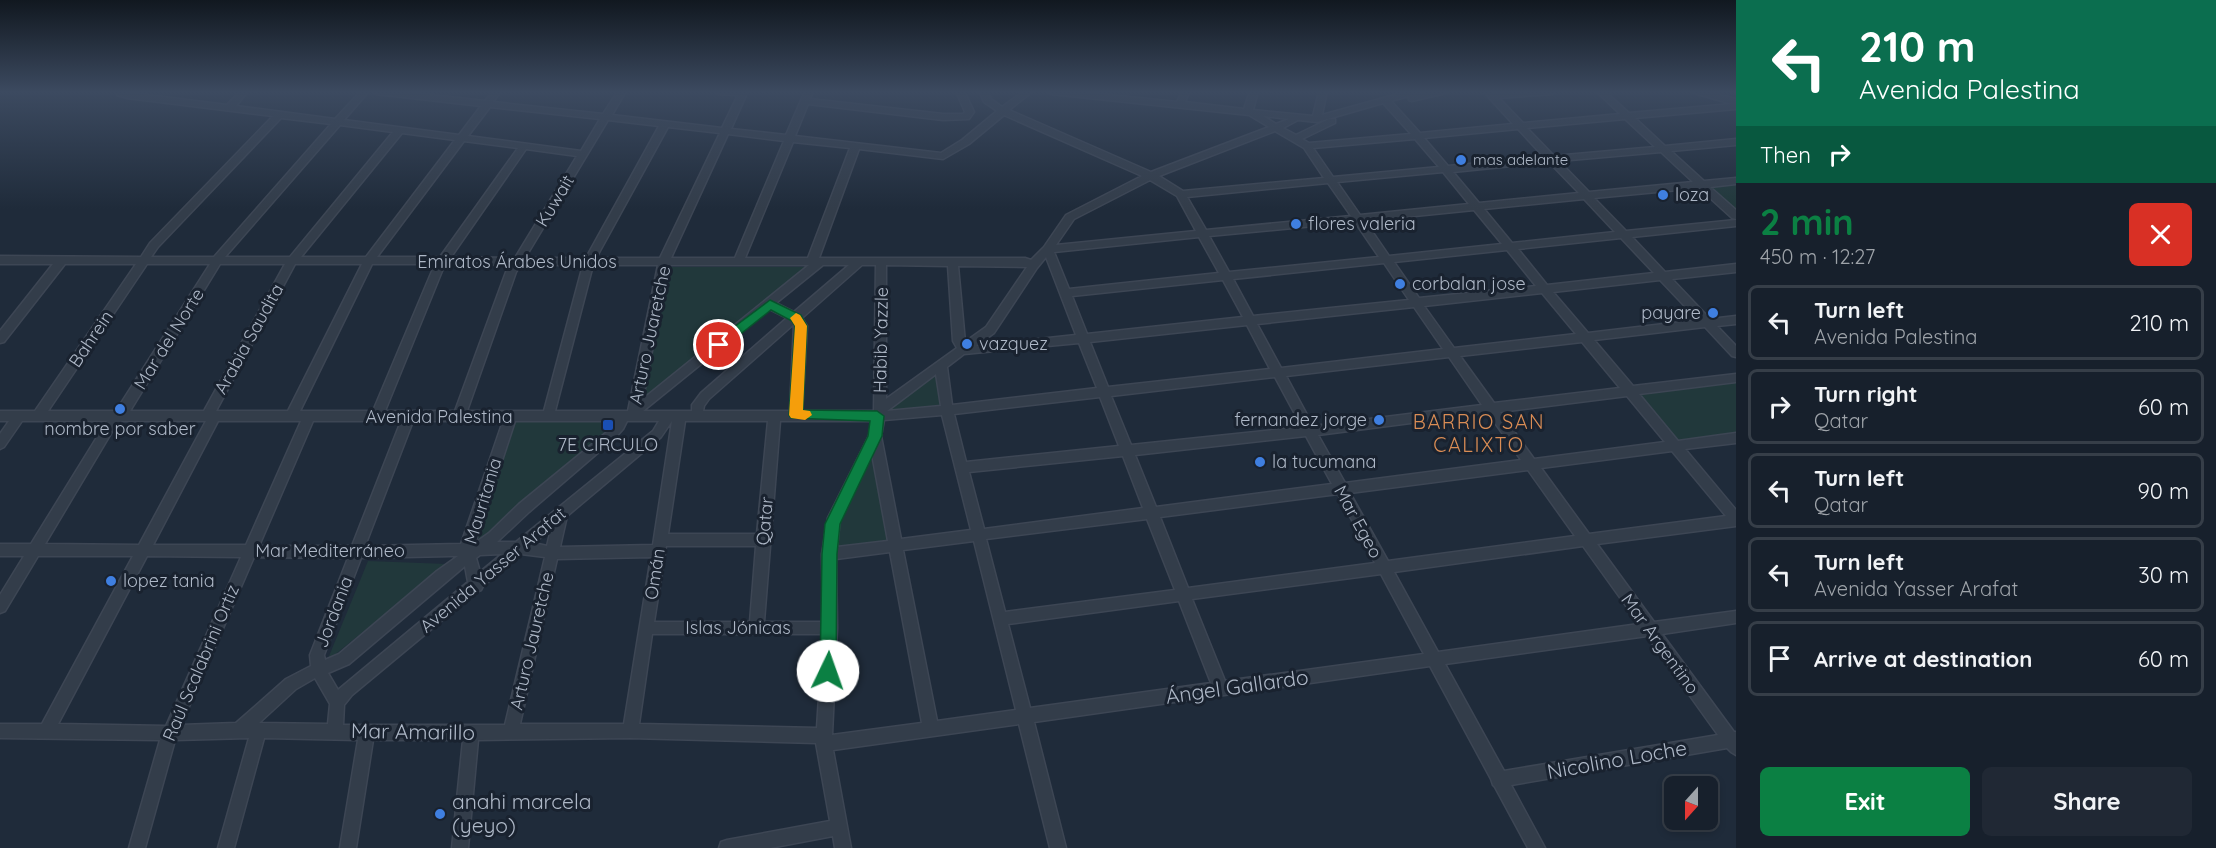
<!DOCTYPE html>
<html lang="en">
<head>
<meta charset="utf-8">
<style>
  :root { --surface:#17202c; --page:#202834; --text:#f1f3f6; --muted:#9ea3a9; --line:#363e48; --accent:#0b8043 }
  body { margin:0; font-family:Quicksand,sans-serif; background:var(--page); color:var(--text); height:100vh; display:flex; flex-direction:column; font-size:22px; white-space:nowrap }
  * { box-sizing:border-box; margin:0 }
  p { font-size:20px; color:var(--muted) }
  .icon { flex:none; width:33px; height:33px; fill:none; stroke:currentColor; stroke-width:2; stroke-linecap:round; stroke-linejoin:round }
  .map { position:relative; flex:1; overflow:hidden }
  .details { display:flex; flex-direction:column; background:var(--surface); width:480px }
  .details>* { flex:none }
  .hud { background:#0b6e4f; color:#fff; overflow:hidden }
  .needle { width:39px; rotate:201deg }
  .buttons { position:absolute; left:1664px; top:776px; display:grid; gap:12px }
  .buttons a { display:grid; place-items:center; width:54px; height:54px; border-radius:9px; background:var(--surface); box-shadow:0 3px 9px #0003,0 0 0 2px var(--line); font-size:30px }
  .pin { position:absolute; display:grid; place-items:center; width:51px; height:51px; color:#fff; margin:-26px; border:3px solid #fff; border-radius:50%; box-shadow:0 2px 6px #0007 }
  .me { position:absolute; width:66px; margin:-33px; rotate:3deg; stroke-linejoin:round; filter:drop-shadow(0 0 4px #0008) }
  .turn { display:flex; align-items:center; gap:21px; height:126px; padding:0 24px; font-size:27px }
  .turn .icon { width:78px; height:78px; stroke-width:2.5 }
  .turn b { display:block; font-size:42px; line-height:51px }
  .then { display:flex; align-items:center; height:57px; padding:0 24px; background:#0003; gap:12px; font-size:22px }
  .round { display:grid; place-items:center; flex:none; width:63px; height:63px; border-radius:9px; background:var(--page) }
  .head { display:flex; align-items:center; justify-content:space-between; height:102px; padding:0 24px }
  h1 { font-size:36px; font-weight:800; line-height:45px; color:var(--accent) }
  .primary-button { display:flex; gap:12px; margin-top:auto; padding:12px 24px }
  .primary-button a { flex:1; height:69px; border-radius:9px; background:var(--accent); color:#fff; font-size:24px; font-weight:800; line-height:69px; text-align:center }
  .primary-button a+a { background:var(--page); color:var(--text) }
  ul { padding:0; list-style:none }
  li { display:flex; align-items:center; gap:18px; height:75px; margin:0 12px 9px; padding:0 12px; border:3px solid var(--line); border-radius:9px }
  li div { flex:1 }
  li b { display:block; font-size:22px }
  li em { font-style:normal }
  main { display:flex; flex:1; min-height:0 }
  .map>svg:first-child { display:block }
  .green { fill:#21383b }
  .lines { fill:none; stroke-linecap:round; stroke-linejoin:round }
  .minor-casing { stroke:#3d4654; stroke-width:3 }
  .minor { fill:#333d4a; fill-rule:evenodd }
  .route { fill:#0b8043; stroke:#07532c; stroke-width:1.5 }
  .slow { fill:#f59e0b }
  .shop-dot { fill:#3f7fe0; stroke:#19222f; stroke-width:2 }
  .transit-dot { fill:#1a4fb4; stroke:#19222f; stroke-width:2 }
  .labels { text-anchor:middle; stroke-width:6; stroke-linejoin:round; paint-order:stroke }
  .far-poi-label { font-size:15px; fill:#aeb8c7; stroke:#19222f; text-anchor:start }
  .poi-label { font-size:18px; fill:#aeb8c7; stroke:#19222f; text-anchor:start }
  .street-label { font-size:18px; fill:#aeb8c7; stroke:#19222f }
  .neighbourhood-label { font-size:20px; letter-spacing:1.5px; fill:#da8d55; stroke:#19222f }
  .near-street-label { font-size:21px; fill:#aeb8c7; stroke:#19222f }
  .near-poi-label { font-size:21px; fill:#aeb8c7; stroke:#19222f; text-anchor:start }
</style>
</head>
<body>
<main>
<div class="map">
<svg width="1736" height="848" viewBox="0 0 1736 848">
  <rect width="100%" height="100%" fill="#1f2b3a"/>
  <path class="green" d="M1736 182V215L1704 185Z
    M666 267H807L642 402Z
    M940 368 946 409 878 415Z
    M1736 379V437L1675 445 1630 391Z
    M621 418 618 426 469 549 513 421Z
    M875 437 896 543 830 553 833 524Z
    M368 561 447 564 327 661Z"/>
  <g class="lines">
    <g class="minor-casing">
      <path id="minor" d="M116 91 227 105 240 91H248L236 106 335 119 361 91H369L344 120 459 135 481 106 376 94 372 91H397L485 101 493 91H501L493 102 603 114 618 91H626L612 115 722 128 738 95 718 94 714 91H748L731 129 786 135 805 91H813L810 99 943 114H963L965 112 956 91H964L974 112 969 119 943 120 808 104 795 136 941 153 962 140 997 111 984 102 979 91H987L991 99 1002 107 1024 91H1033L1009 110 1151 172 1269 127 1249 115 1051 94 1047 91H1073L1177 102 1182 91H1190L1185 102 1244 109 1250 91H1258L1253 110 1313 116 1319 91H1327L1322 115 1409 91H1422L1412 95 1433 91H1447L1446 93 1412 101 1409 100V96L1391 101 1420 133 1513 124 1483 91H1492L1494 93 1556 91 1552 94 1499 98 1523 123 1620 114 1596 91H1605L1629 113 1732 104 1694 93 1693 91H1706L1736 99V109L1635 118 1665 146 1736 139V145L1671 151 1704 181 1736 178V184L1710 187 1736 210V219L1732 218 1699 188 1594 198 1626 231 1736 220V226L1632 237 1665 272 1736 264V272L1672 279 1710 319 1736 316V324L1717 326 1736 346V357L1732 356 1705 327 1594 340 1633 386 1736 374V382L1639 394 1678 441 1736 433V443L1685 449 1736 510V526L1597 544 1654 622 1736 611V623L1662 634 1734 732H1736V755L1731 752 1727 748 1511 785 1545 848H1528L1495 787 1493 785 1491 779 1430 666 1034 722 1066 848H1050L1019 724 833 750 851 848H835L833 836 770 848H719L721 842 727 840 830 821 816 743 630 738 478 740 468 848H452L463 740H373L356 848H340L358 740 264 738 234 848H218L249 738 175 740 145 848H129L160 740 0 738V724H42L133 556H38L5 611 0 613V595L24 556H0V544H31L107 421H22L4 447 0 449V434L9 421H0V411H35L136 264H65L4 342 0 343V331L53 264H0V256L141 257 150 243 273 116 127 98 117 95ZM1383 103 1411 134 1309 143 1302 139 1335 123V119H1329L1296 135 1283 128 1298 120 1317 122ZM490 107 600 119 581 151 468 136ZM1004 115 1142 176 1066 215 1044 247 1031 260 1025 258H819L859 149 943 159 969 144ZM1263 116 1289 119 1276 124ZM281 118 331 124 214 257H151L158 247ZM1625 119 1655 147 1554 156 1527 128ZM608 120 659 126 586 258H525ZM340 125 393 132 290 257H225ZM668 127 720 133 660 258H596ZM1518 129 1544 157 1448 166 1424 138ZM1275 131 1304 148 1324 178 1183 191 1159 176ZM402 133 455 140 366 257H301ZM728 134 784 141 735 258H671ZM1415 139 1439 167 1333 177 1313 148ZM464 141 518 148 440 257H377ZM793 142 850 148 808 258H745ZM526 149 577 156 515 258 451 257ZM1661 152 1693 182 1589 192 1559 161ZM1549 162 1579 193 1479 203 1453 172ZM1443 172 1469 204 1360 215 1337 182ZM1150 180 1177 196 1196 231 1056 245 1074 219ZM1328 183 1351 216 1206 230 1187 197ZM1584 199 1615 232 1512 243 1484 209ZM1474 210 1502 244 1389 256 1365 221ZM1355 222 1379 257 1229 272 1209 236ZM1199 237 1219 273 1069 289 1054 252ZM1621 238 1654 273 1547 285 1518 249ZM1507 250 1536 286 1419 298 1394 262ZM1046 257 1076 335 976 346 994 333 1037 268ZM1384 263 1409 300 1253 316 1233 279ZM147 264H210L116 411H48ZM220 264H285L204 411H130ZM295 264H362L288 411H216ZM372 264H435L373 411H300ZM446 264 510 265 506 272 455 411H385L442 271ZM521 265H583L544 411H467L516 272ZM593 265H658L628 411H555ZM668 265H809L643 399ZM823 265H849L794 312 776 303ZM862 265H876L874 411H802L807 326 802 318ZM886 265 948 266 953 341 957 348 886 399ZM958 266 1027 267 986 327 965 342ZM1223 280 1243 317 1087 334 1072 296ZM1660 280 1698 320 1588 333 1553 292ZM1542 293 1576 334 1454 348 1424 306ZM1414 307 1443 349 1281 368 1257 324ZM769 309 787 318 701 393 692 405V411H643ZM794 324 790 411H703L704 406 709 399ZM1247 325 1270 369 1108 387 1090 342ZM1582 342 1620 388 1494 403 1460 356ZM1079 343 1097 388 952 405 947 367 964 354ZM1449 357 1482 405 1313 426 1286 376ZM936 374 941 406 887 411ZM1275 377 1302 427 1131 445 1111 396ZM1627 396 1665 442 1534 459 1500 412ZM1100 397 1119 446 966 462 954 414ZM1488 413 1521 460 1345 483 1318 435ZM942 415 971 530 901 539 881 436 884 420ZM122 421H206L139 545 45 544 113 430ZM218 421H301L246 545H153ZM313 421H401L352 546H259ZM413 421H503L461 544 365 546ZM515 421H615L607 432 519 504 489 533 475 543ZM627 421H659L653 431 516 542H497L529 512 615 438 623 429ZM672 421 653 545 560 547 567 516 661 437ZM685 421H768L757 534H668ZM780 421H872L869 436 828 518 822 554 823 622H764ZM1306 436 1332 484 1156 507 1135 455ZM1672 451 1726 516 1589 534 1541 468ZM872 454 888 541 837 547 840 518ZM1123 456 1143 508 984 529 969 472ZM1528 470 1575 536 1388 561 1350 493ZM1338 494 1375 563 1188 588 1160 517ZM1147 519 1175 590 1005 612 986 539ZM551 529 547 546 534 543ZM974 541 1016 710 937 721 903 550ZM666 546H756L750 622H654ZM1583 546 1639 624 1438 652 1394 572ZM890 552 922 723 832 735 837 628 836 559ZM502 554 480 572 476 558 480 555ZM521 554 545 557 505 725H343L344 705 352 695 476 592 481 590 483 586ZM147 556 241 557 166 726 58 724ZM450 556H458L437 571 339 654 325 660 324 655 361 558ZM254 557 348 558 310 655 311 666 286 679 236 723 181 725ZM651 557 624 724H520L557 559ZM465 566 468 582 338 690 328 673 349 664ZM1381 574 1424 654 1225 681 1192 599ZM1179 601 1211 683 1030 708 1008 624ZM652 634H823L817 728 639 724ZM1647 636 1718 735 1504 771 1445 664ZM315 678 330 704 328 724 259 723 296 689Z"/>
    </g>
    <use href="#minor" class="minor"/>
  </g>
  <linearGradient id="sky" x2="0" y2="1"><stop stop-color="#111820"/><stop offset="0.44" stop-color="#3c4a60"/><stop offset="1" stop-color="#3c4a60" stop-opacity="0"/></linearGradient>
  <rect width="1736" height="209" fill="url(#sky)"/>
  <path class="route" d="M770 300 801 315 807 326 803 410 877 411 884 416 882 436 840 524 837 554 836 671 834 677 828 679 822 677 820 671 822 554 825 524 868 436 870 421 791 418 789 415 795 326 792 321 771 310 723 348H714L712 345 714 342Z"/>
  <path class="slow" d="M796 313 800 315 807 326 803 410 810 411 812 415 805 420 791 418 789 415 795 326 790 318Z"/>
  <g class="shop-dot">
    <circle cx="1461" cy="160" r="6"/>
    <circle cx="1663" cy="195" r="6"/>
    <circle cx="1296" cy="224" r="6"/>
    <circle cx="1400" cy="284" r="6"/>
    <circle cx="1713" cy="313" r="6"/>
    <circle cx="967" cy="344" r="6"/>
    <circle cx="120" cy="409" r="6"/>
    <circle cx="1379" cy="420" r="6"/>
    <circle cx="1260" cy="462" r="6"/>
    <circle cx="111" cy="581" r="6"/>
    <circle cx="440" cy="814" r="6"/>
  </g>
  <rect class="transit-dot" x="602" y="419" width="12" height="12" rx="3"/>
  <g class="labels">
    <g class="far-poi-label">
      <text x="1473" y="165">mas adelante</text>
    </g>
    <g class="poi-label">
      <text x="1675" y="201">loza</text>
      <text x="1308" y="230">flores valeria</text>
      <text x="1412" y="290">corbalan jose</text>
      <text x="1701" y="319" text-anchor="end">payare</text>
      <text x="979" y="350">vazquez</text>
      <text x="1367" y="426" text-anchor="end">fernandez jorge</text>
      <text x="120" y="435" text-anchor="middle">nombre por saber</text>
      <text x="608" y="451" text-anchor="middle">7E CIRCULO</text>
      <text x="1272" y="468">la tucumana</text>
      <text x="123" y="587">lopez tania</text>
    </g>
    <g class="street-label">
      <text transform="translate(555 201) rotate(-59)" y="6">Kuwait</text>
      <text x="517" y="268">Emiratos Árabes Unidos</text>
      <text transform="translate(650 335) rotate(-78)" y="6">Arturo Juaretche</text>
      <text transform="translate(91 339) rotate(-56)" y="6">Bahrein</text>
      <text transform="translate(169 339) rotate(-58)" y="6">Mar del Norte</text>
      <text transform="translate(249 339) rotate(-61)" y="6">Arabia Saudita</text>
      <text transform="translate(881 340) rotate(-89)" y="6">Habib Yazzle</text>
      <text x="439" y="423">Avenida Palestina</text>
      <text transform="translate(483 501) rotate(-73)" y="6">Mauritania</text>
      <text transform="translate(765 521) rotate(-85)" y="6">Qatar</text>
      <text transform="translate(1358 522) rotate(61)" y="6">Mar Egeo</text>
      <text x="330" y="557">Mar Mediterráneo</text>
      <text transform="translate(493 570) rotate(-40)" y="6">Avenida Yasser Arafat</text>
      <text transform="translate(655 574) rotate(-81)" y="6">Omán</text>
      <text transform="translate(334 612) rotate(-69)" y="6">Jordania</text>
      <text x="738" y="634">Islas Jónicas</text>
      <text transform="translate(532 641) rotate(-77)" y="6">Arturo Jauretche</text>
      <text transform="translate(1660 644) rotate(54)" y="6">Mar Argentino</text>
      <text transform="translate(201 663) rotate(-67)" y="6">Raúl Scalabrini Ortiz</text>
    </g>
    <g class="neighbourhood-label">
      <text x="1479" y="429">BARRIO SAN<tspan x="1479" dy="23">CALIXTO</tspan></text>
    </g>
    <g class="near-street-label">
      <text transform="translate(1237 687) rotate(-8)" y="7">Ángel Gallardo</text>
      <text transform="translate(413 732) rotate(1)" y="7">Mar Amarillo</text>
      <text transform="translate(1617 760) rotate(-10)" y="7">Nicolino Loche</text>
    </g>
    <g class="near-poi-label">
      <text x="452" y="809">anahi marcela<tspan x="452" dy="24">(yeyo)</tspan></text>
    </g>
  </g>
</svg>
<div class="buttons">
<a><svg class="needle" viewBox="-14 -14 28 28"><path d="M0-13l5 13h-10z" fill="#e53935"/><path d="M0 13l5-13h-10z" fill="#9ea3a9"/></svg></a>
</div>
<div class="pin" style="left:719px;top:345px;background:#d93025"><svg class="icon" aria-label="arrive" viewBox="0 0 24 24"><path d="M6 21V4h12l-3 4 3 4H6"/></svg></div>
<svg class="me" style="left:828px;top:671px" viewBox="-20 -20 40 40"><circle r="19" fill="#fff"/><path d="M0-13L10 11 0 6-10 11z" fill="#0b8043"/></svg>
</div>
<section class="details">
<div class="hud">
<div class="turn"><svg class="icon" aria-label="left" viewBox="0 0 24 24"><path d="M17 20v-9H6M10 6l-5 5 5 5"/></svg><div><b>210 m</b>Avenida Palestina</div></div>
<div class="then">Then<svg class="icon" aria-label="right" viewBox="0 0 24 24"><path d="M7 20v-9h11M14 6l5 5-5 5"/></svg></div>
</div>
<div class="head"><div><h1>2 min</h1><p>450 m · 12:27</p></div><a class="round" style="background:#d93025;color:#fff"><svg class="icon" aria-label="close" viewBox="0 0 24 24"><path d="M6 6l12 12M18 6L6 18"/></svg></a></div>
<ul>
<li><svg class="icon" aria-label="left" viewBox="0 0 24 24"><path d="M17 20v-9H6M10 6l-5 5 5 5"/></svg><div><b>Turn left</b><p>Avenida Palestina</p></div><em>210 m</em></li>
<li><svg class="icon" aria-label="right" viewBox="0 0 24 24"><path d="M7 20v-9h11M14 6l5 5-5 5"/></svg><div><b>Turn right</b><p>Qatar</p></div><em>60 m</em></li>
<li><svg class="icon" aria-label="left" viewBox="0 0 24 24"><path d="M17 20v-9H6M10 6l-5 5 5 5"/></svg><div><b>Turn left</b><p>Qatar</p></div><em>90 m</em></li>
<li><svg class="icon" aria-label="left" viewBox="0 0 24 24"><path d="M17 20v-9H6M10 6l-5 5 5 5"/></svg><div><b>Turn left</b><p>Avenida Yasser Arafat</p></div><em>30 m</em></li>
<li><svg class="icon" aria-label="arrive" viewBox="0 0 24 24"><path d="M6 21V4h12l-3 4 3 4H6"/></svg><div><b>Arrive at destination</b></div><em>60 m</em></li>
</ul>
<div class="primary-button"><a>Exit</a><a>Share</a></div>
</section>
</main>
</body>
</html>
